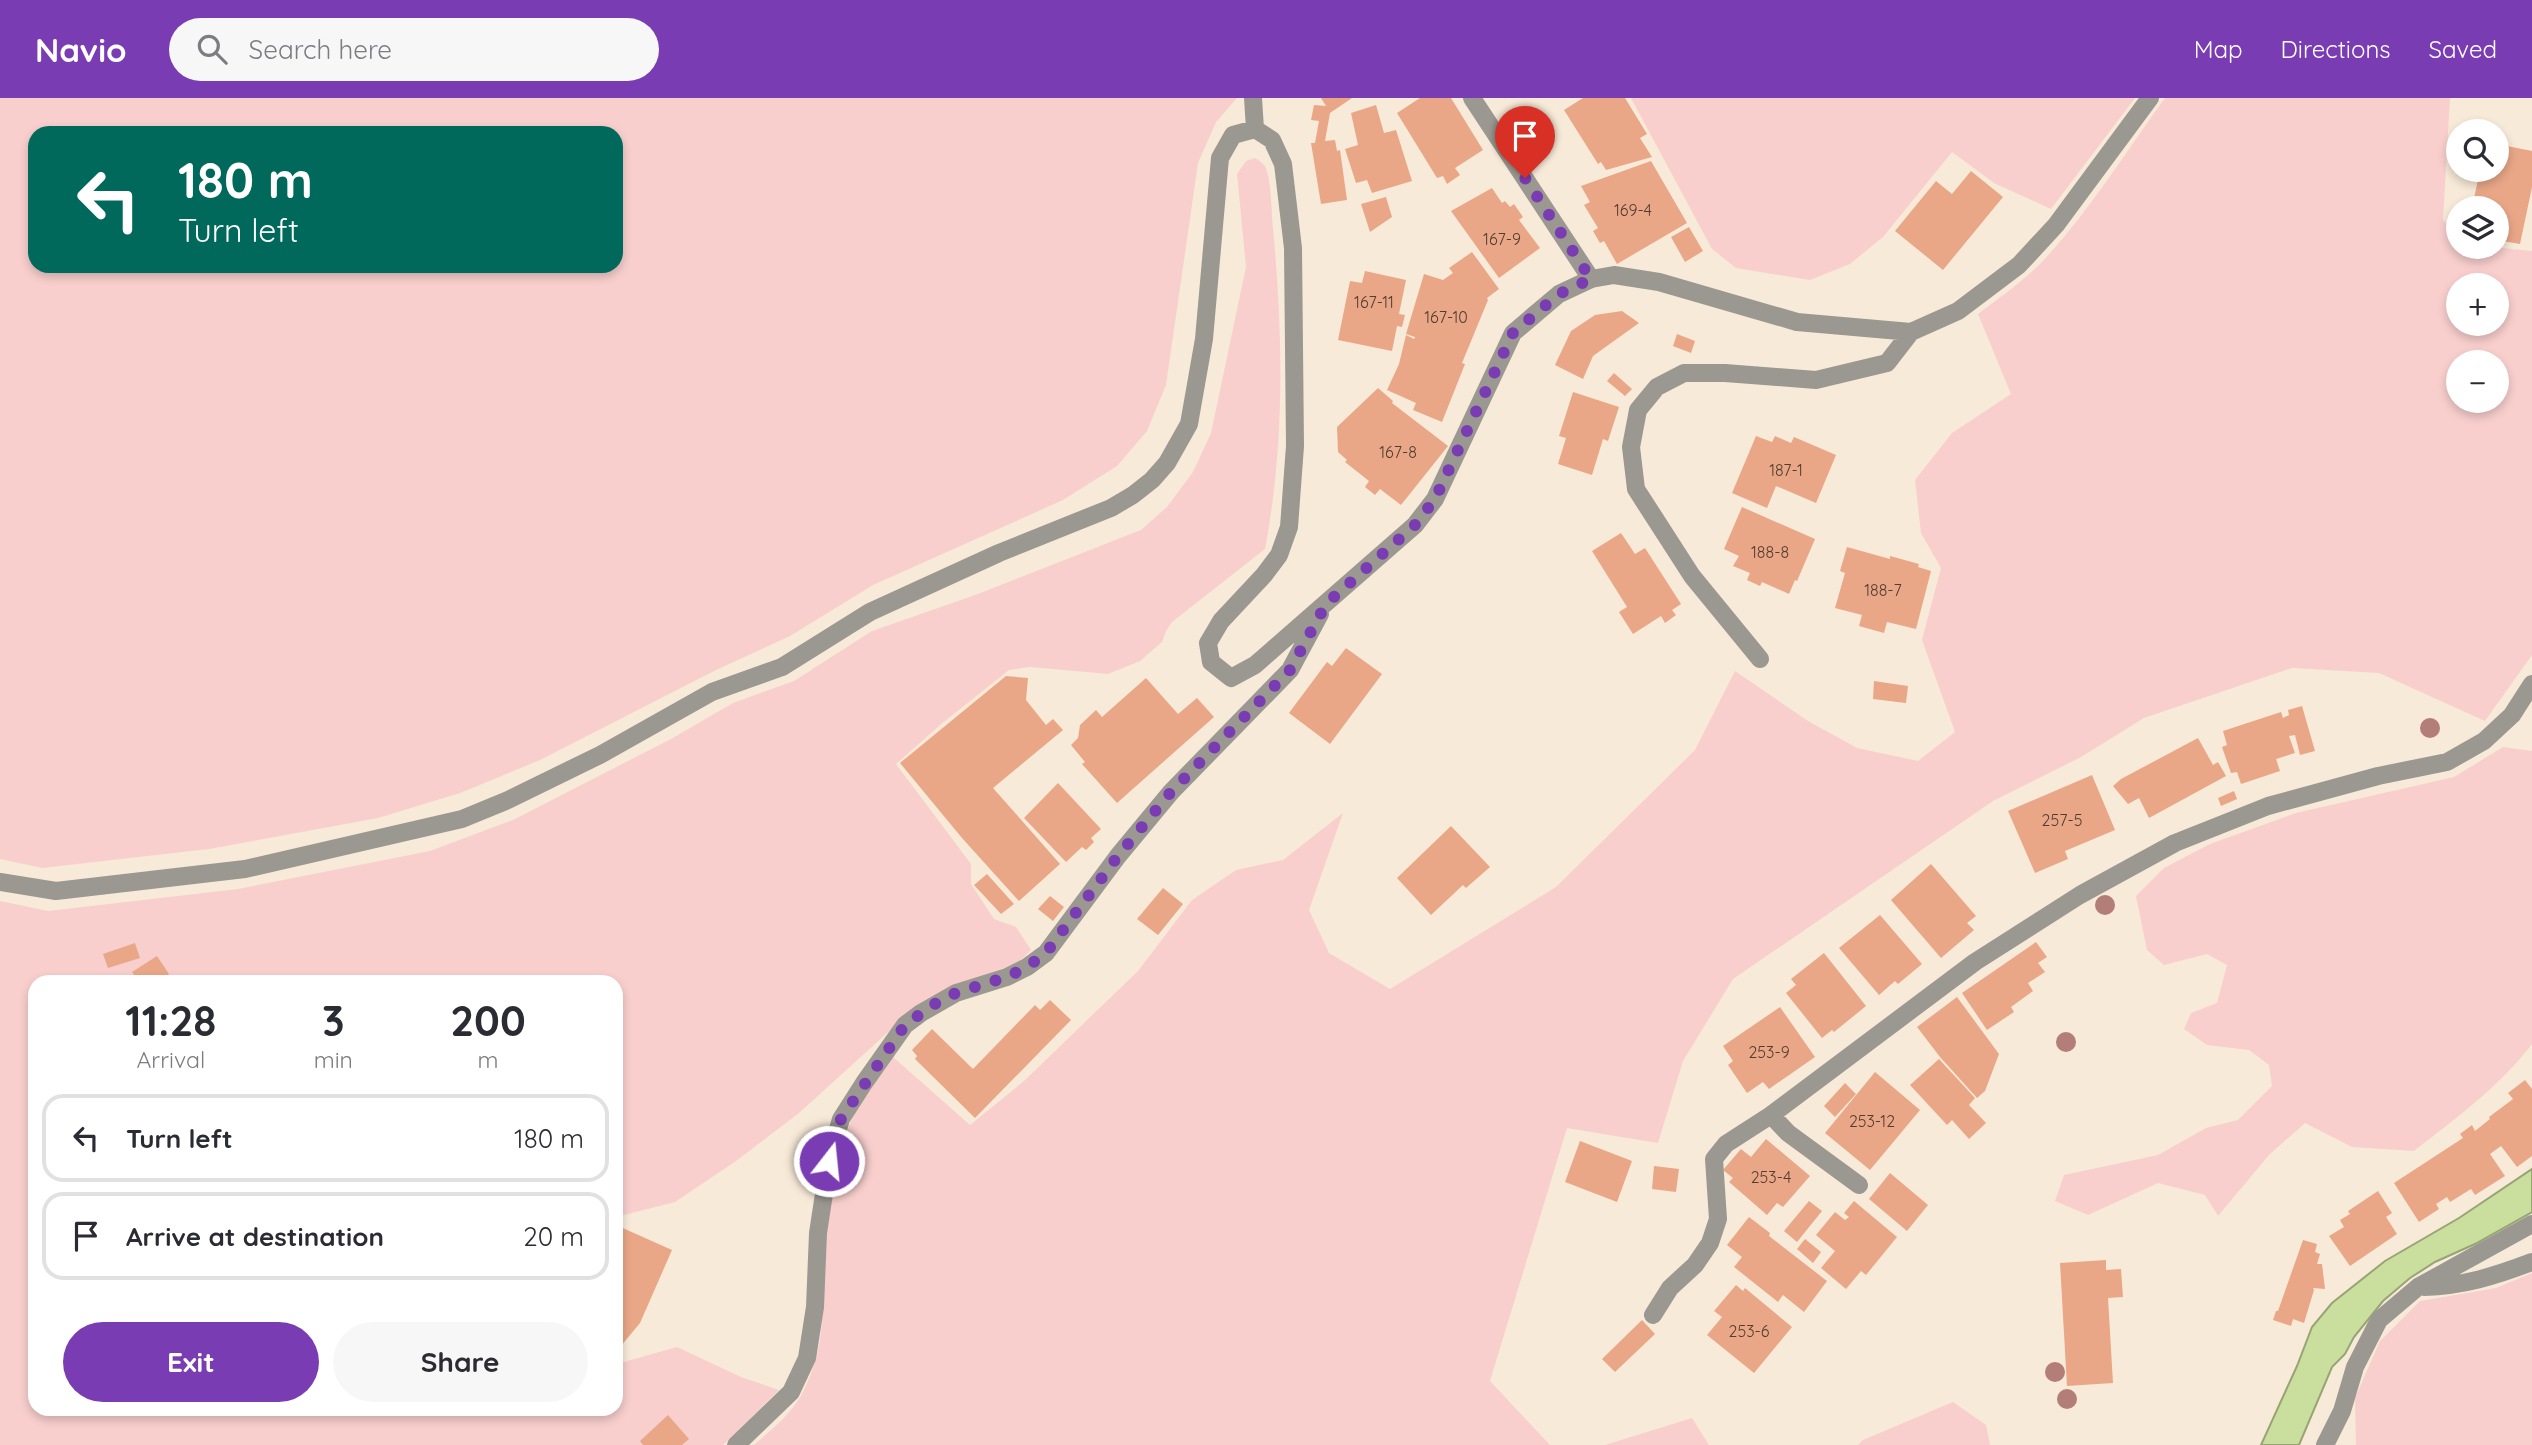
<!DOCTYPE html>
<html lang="en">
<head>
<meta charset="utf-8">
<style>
  :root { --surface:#fff; --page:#f7f7f7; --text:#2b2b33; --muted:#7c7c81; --line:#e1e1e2; --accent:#7a3cb2 }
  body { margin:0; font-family:Quicksand,sans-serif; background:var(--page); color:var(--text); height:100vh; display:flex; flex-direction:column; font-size:26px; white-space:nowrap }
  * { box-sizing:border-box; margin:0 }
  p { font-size:23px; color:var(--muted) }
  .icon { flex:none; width:38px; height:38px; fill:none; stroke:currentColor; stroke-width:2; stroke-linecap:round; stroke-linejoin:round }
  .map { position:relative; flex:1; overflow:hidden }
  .sheet { position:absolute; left:28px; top:877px; width:595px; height:441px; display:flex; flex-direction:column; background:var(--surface); border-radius:21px; box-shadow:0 4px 10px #0003 }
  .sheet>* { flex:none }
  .banner { position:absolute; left:28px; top:28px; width:595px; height:147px; border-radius:21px; box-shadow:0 4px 10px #0003; background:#00695c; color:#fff; overflow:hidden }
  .tools { position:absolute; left:2446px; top:21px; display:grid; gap:14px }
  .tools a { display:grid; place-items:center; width:63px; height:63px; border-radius:50%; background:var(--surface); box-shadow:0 4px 10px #0003; font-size:35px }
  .pin { position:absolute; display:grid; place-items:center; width:60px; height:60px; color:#fff; margin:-72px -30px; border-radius:50% 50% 50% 0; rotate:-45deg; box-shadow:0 0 7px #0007 }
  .pin .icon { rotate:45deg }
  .me { position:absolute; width:77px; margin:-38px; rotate:16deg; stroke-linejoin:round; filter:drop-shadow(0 0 5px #0008) }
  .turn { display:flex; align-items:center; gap:24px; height:147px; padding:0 35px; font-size:32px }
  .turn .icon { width:91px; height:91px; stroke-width:2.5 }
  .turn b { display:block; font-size:49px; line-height:60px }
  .eta { display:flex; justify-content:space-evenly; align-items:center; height:119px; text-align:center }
  .eta b { font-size:42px; font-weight:700; line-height:49px }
  .cta { display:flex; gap:14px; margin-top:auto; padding:14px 35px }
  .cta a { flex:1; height:80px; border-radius:42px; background:var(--accent); color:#fff; font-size:28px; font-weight:700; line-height:80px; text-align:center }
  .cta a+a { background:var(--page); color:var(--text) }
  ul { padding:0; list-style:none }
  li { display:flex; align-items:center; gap:21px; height:88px; margin:0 14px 10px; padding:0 21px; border:4px solid var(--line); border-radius:21px }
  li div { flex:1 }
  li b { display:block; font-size:26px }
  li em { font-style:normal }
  header { display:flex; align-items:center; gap:42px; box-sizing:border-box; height:98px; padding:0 35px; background:var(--accent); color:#fff }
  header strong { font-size:33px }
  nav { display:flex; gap:38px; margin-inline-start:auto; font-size:24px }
  .search { width:490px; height:63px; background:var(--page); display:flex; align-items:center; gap:18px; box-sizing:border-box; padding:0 24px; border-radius:38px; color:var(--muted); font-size:26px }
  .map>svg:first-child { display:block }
  .green { fill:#f8cfcd; fill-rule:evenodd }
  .water { fill:#cadf9d; stroke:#97a474; stroke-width:2 }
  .building { fill:#e9a787 }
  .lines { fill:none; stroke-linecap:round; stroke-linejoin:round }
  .service { stroke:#9a9890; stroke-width:18 }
  .minor { stroke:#9a9890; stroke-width:18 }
  .tree { fill:#b37d78 }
  .route { stroke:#7a3cb2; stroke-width:12; stroke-dasharray:0 21.6 }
  .labels { text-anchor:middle; stroke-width:5; stroke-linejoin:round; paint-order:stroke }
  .number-label { font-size:16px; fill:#523e31 }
</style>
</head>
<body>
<header>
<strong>Navio</strong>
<div class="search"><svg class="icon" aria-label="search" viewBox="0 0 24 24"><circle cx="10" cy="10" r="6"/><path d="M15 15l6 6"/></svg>Search here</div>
<nav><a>Map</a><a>Directions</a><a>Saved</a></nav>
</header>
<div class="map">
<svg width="2532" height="1347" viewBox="0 0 2532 1347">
  <rect width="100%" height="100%" fill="#f8ead8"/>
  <path class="green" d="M0 0H1237L1216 24 1198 65 1166 287 1147 333 1117 368 1063 402 873 487 790 538 716 572 540 662 460 695 378 720 209 751 42 770 0 761ZM35 35H616V168H35Z
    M1631 0H2135L2051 111 1994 85 1952 54 1883 139 1850 166 1810 182 1736 170 1712 151Z
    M2165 0H2450L2443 122 2459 139V149H2492L2532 153V557L2485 623 2379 575 2292 570 2144 620 2081 659 1993 703 1733 881 1683 963 1658 1045 1567 1030 1490 1283 1550 1347H754C772 1331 793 1315 804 1292 828 1243 821 1209 824 1157 826 1122 838 1054 852 1021 860 1001 880 978 893 959L970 1027 1024 983 1138 873 1192 802 1236 772 1283 762 1343 715 1309 812 1329 855 1390 891 1556 789 1695 652 1735 573 1808 623 1857 650 1918 663 1955 634 1922 542 1941 470 1921 435 1915 382 1952 335 2011 296 1978 216C1999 200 2022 184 2041 165 2088 115 2125 55 2165 0ZM2459 187H2497V226H2459ZM2459 264H2497V303H2459Z
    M1255 60C1258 62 1262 64 1264 67 1272 78 1271 116 1273 130 1283 237 1285 346 1265 451L1172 524 1166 533 1162 544 1140 563 1108 576 1030 569 1009 572 940 627 896 666 971 766V786L994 821 1016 829 1031 852 1018 865 946 891 918 907 799 1015 736 1063 675 1104 616 1119V884H35V1311H616V1260L624 1264 677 1249 741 1279 779 1292 723 1347H0V803L48 813 238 791 430 753 513 722 671 641 733 605 794 583 872 533 978 496 1141 432 1167 409 1193 374 1211 335 1246 169 1237 76 1246 63Z
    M2503 649 2532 653V946C2500 988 2455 1021 2414 1053L2352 1049 2305 1025 2269 1057 2218 1118 2205 1097 2158 1085 2088 1117 2055 1103 2064 1077 2158 1057 2206 1030 2238 1022 2272 988 2269 967 2249 952 2207 947 2184 931 2191 915 2217 905 2227 867 2207 856 2164 867 2147 852 2136 798 2164 770 2210 746 2296 715 2454 679Z
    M2532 1175V1347H2356L2355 1300 2380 1243 2420 1203 2496 1190Z
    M1953 1304 1986 1327 1990 1347H1858L1863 1342Z
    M1692 1320 1709 1347H1605Z"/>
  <path class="water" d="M2532 1071V1114L2475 1146 2435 1164 2410 1180 2383 1203 2354 1239 2345 1256 2332 1269 2299 1347H2261L2297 1268 2312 1229 2332 1205 2385 1163 2459 1120Z"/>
  <path class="building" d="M1321 0H1352L1330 15 1325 43 1335 42 1337 53 1340 52 1347 102 1321 106 1311 45H1315L1319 23 1311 22 1314 7 1326 8Z
    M1420 0H1451L1483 52 1455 70 1460 77 1447 86 1443 78 1437 80 1397 15Z
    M1583 0H1625L1647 36 1640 40 1652 59 1606 72 1601 64 1598 66 1564 12Z
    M1376 7 1384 35 1396 32 1412 83 1372 95 1367 82 1356 85 1345 51 1358 47 1351 15Z
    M2497 46 2532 53V89L2520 146 2497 142V110H2472L2480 72H2497Z
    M1651 63 1687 125 1617 166 1604 143 1600 145 1593 133 1598 130 1584 107 1590 104 1581 88Z
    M1971 73 2003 99 1943 172 1895 133 1936 83 1952 96Z
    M1492 90 1502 105 1505 103 1510 109 1514 106 1523 119 1519 122 1540 150 1499 180 1451 113Z
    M1386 99 1392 119 1370 134 1361 106Z
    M1689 129 1703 153 1685 164 1671 139Z
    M1472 154 1499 191 1487 200 1488 202 1462 265 1465 266 1442 324 1413 312 1416 305 1387 292 1399 266 1406 237 1414 241 1415 239 1406 236 1424 176 1443 182 1453 175 1449 170Z
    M1365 173 1406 182 1399 216 1405 217 1402 229 1397 228 1392 253 1338 242 1350 183 1362 185Z
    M1622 213 1639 225 1593 258 1583 281 1555 267 1571 233 1595 217Z
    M1677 236 1695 243 1691 255 1673 248Z
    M1614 275 1632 291 1625 298 1607 283Z
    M1378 290 1393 303 1392 305 1448 348 1401 407 1380 391 1375 397 1365 389 1369 383 1345 364 1347 362 1338 354 1337 329Z
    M1573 294 1619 309 1608 343 1603 341 1592 377 1558 366 1566 340 1559 338Z
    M1756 338 1772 344 1775 338 1791 345 1794 339 1836 357 1816 405 1776 388 1767 410 1732 395Z
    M1742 409 1815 441 1797 483 1795 482 1789 496 1762 484 1760 488 1747 482 1750 475 1733 468 1739 458 1724 451Z
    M1621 435 1635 456 1645 450 1681 506 1672 512 1676 517 1665 525 1661 518 1633 536 1619 514 1627 509 1592 453Z
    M1847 449 1890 461V458L1919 466 1918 469 1931 473 1916 531 1887 524 1884 535 1859 528 1862 517 1835 510 1845 475 1840 473Z
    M1346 550 1382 576 1330 646 1289 615 1327 564 1332 568Z
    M1006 578 1028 580 1026 602 1046 627 1053 621 1063 632 993 690 1060 766 1019 803 962 740 900 665Z
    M1146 580 1178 616 1197 600 1214 619 1117 705 1082 666 1085 664 1071 647 1078 640 1080 627 1096 612 1102 619Z
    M1874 583 1908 588 1906 605 1873 601Z
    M2302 608 2315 653 2300 657 2295 637 2289 638 2295 655 2276 661 2280 673 2241 686 2237 674 2231 675 2222 649 2227 647 2223 633 2281 614 2283 620 2289 617 2288 612Z
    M2198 640 2213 667 2218 664 2226 678 2149 720 2139 700 2128 706 2113 688 2121 681Z
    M2092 677 2115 732 2065 753 2068 761 2035 775 2008 713Z
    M1058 685 1101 731 1091 740 1094 744 1086 752 1082 749 1066 764 1024 720Z
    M2234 693 2237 701 2221 708 2218 700Z
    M1451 728 1490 769 1466 790 1463 787 1431 817 1397 780Z
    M1931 766 1976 818 1967 825 1974 832 1941 860 1891 802Z
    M987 776 1014 806 1001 816 974 787Z
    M1163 790 1183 806 1158 837 1137 821Z
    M1050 798 1064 809 1053 823 1038 811Z
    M1880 817 1922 866 1898 886 1895 883 1879 897 1839 850Z
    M2036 844 2047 859 2038 865 2045 874 2028 885 2033 893 2011 909 2014 914 1987 932 1962 895Z
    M135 845 140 860 108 870 103 856Z
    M1824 855 1866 908 1834 934 1832 932 1822 940 1786 895 1796 887 1791 881Z
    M157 858 169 876 156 884H139L132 874Z
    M1957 899 1999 956 1985 993 1977 1000 1940 959 1917 929Z
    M1050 902 1071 922 975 1020 915 961 917 958 912 952 932 931 973 971 1035 907 1040 912Z
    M1780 909 1815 959 1769 991 1763 984 1747 995 1728 967 1733 963 1723 948Z
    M1939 961 1975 1000 1969 1007 1986 1025 1969 1041 1952 1022 1947 1027 1910 987Z
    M1875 974 1920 1012 1870 1072 1825 1035Z
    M2525 982 2532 991V1058L2517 1069 2501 1048 2490 1056 2505 1078 2475 1097 2471 1091 2450 1104 2447 1099 2436 1106 2439 1111 2419 1124 2394 1085 2463 1040 2460 1036 2472 1027 2475 1033 2490 1021 2489 1019 2513 1001 2508 995Z
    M1845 985 1856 996 1835 1019 1824 1008Z
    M1766 1041 1810 1078 1783 1109 1777 1105 1767 1117 1729 1084 1733 1080 1723 1072 1741 1051 1751 1059Z
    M1580 1043 1632 1063 1617 1104 1565 1084Z
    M1654 1068 1679 1071 1676 1094 1652 1091Z
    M1890 1075 1928 1107 1907 1133 1869 1101Z
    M2378 1093 2392 1115 2386 1119 2397 1136 2350 1168 2329 1138 2344 1129 2340 1122 2350 1116 2348 1113Z
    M1809 1103 1822 1113 1797 1144 1784 1133Z
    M1854 1103 1897 1139 1866 1177 1861 1173 1846 1191 1821 1170 1835 1153 1816 1137 1835 1114 1845 1122 1849 1119 1844 1115Z
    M1749 1119 1770 1135 1769 1138 1827 1183 1804 1214 1783 1197 1778 1204 1734 1169 1742 1159 1727 1147Z
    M616 1127 672 1152 640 1225 616 1254Z
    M1805 1141 1821 1154 1813 1165 1797 1151Z
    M2303 1142 2317 1146 2315 1154 2320 1156 2317 1166H2322L2325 1191 2313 1190 2314 1192 2304 1225 2293 1221 2291 1228 2273 1222 2276 1213H2278Z
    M2106 1162V1172L2121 1171 2123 1199 2108 1200 2113 1285 2067 1288 2060 1165Z
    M1736 1187 1743 1193 1745 1190 1792 1229 1754 1275 1707 1237 1722 1219 1714 1213Z
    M1642 1222 1655 1236 1615 1274 1602 1261Z
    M668 1317 689 1341 682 1347H643L640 1343Z"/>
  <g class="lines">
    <path class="service" d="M1472 0 1591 181"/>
    <path class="minor" d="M1253 0 1255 31
      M1760 561 1692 478 1636 391 1631 349 1638 312 1657 289 1684 275H1725L1816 282 1887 265 1911 234
      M0 784 56 793 245 771 462 721 508 702 600 657 712 594 782 569 870 514 999 455 1111 410 1133 397 1152 382 1167 365 1189 326 1204 241 1220 60 1233 37 1255 31 1272 42 1283 66 1293 150 1295 348 1289 429 1279 457 1264 477 1221 523 1208 545 1211 564 1231 580 1255 567 1415 427 1435 401 1513 235 1559 196 1591 181 1614 177 1659 184 1797 224 1911 234 1958 213 2019 167 2056 127 2150 0
      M1771 1017 1788 1035 1859 1087
      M2424 1189C2464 1188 2495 1178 2532 1164
      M1653 1217 1670 1190 1695 1167 1710 1145 1718 1121 1714 1061 1726 1046 1771 1017 1975 864 2080 797 2175 745 2268 708 2378 678 2447 664 2484 643 2512 617 2532 586
      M736 1347 791 1294 807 1260 815 1209 818 1135 829 1063 841 1021 864 985 905 927 921 915 956 895 1007 879 1027 869 1046 855 1118 758 1171 694 1290 572 1320 516
      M2325 1347 2342 1313 2355 1269 2379 1222 2418 1189 2532 1126"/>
  </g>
  <g class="tree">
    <circle cx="2430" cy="630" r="10"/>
    <circle cx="2105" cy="807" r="10"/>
    <circle cx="2066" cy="944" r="10"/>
    <circle cx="2055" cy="1274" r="10"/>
    <circle cx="2067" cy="1301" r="10"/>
  </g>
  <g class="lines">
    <path class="route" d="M829 1063 841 1021 905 927 939 903 956 895 1007 879 1027 869 1046 855 1118 758 1171 694 1290 572 1326 506 1415 427 1435 401 1513 235 1559 196 1591 181 1525 80"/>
  </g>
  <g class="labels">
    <g class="number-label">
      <text x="1633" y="118">169-4</text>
      <text x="1502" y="147">167-9</text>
      <text x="1374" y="210">167-11</text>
      <text x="1446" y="225">167-10</text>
      <text x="1398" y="360">167-8</text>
      <text x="1786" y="378">187-1</text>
      <text x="1770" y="460">188-8</text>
      <text x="1883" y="498">188-7</text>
      <text x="2062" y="728">257-5</text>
      <text x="1769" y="960">253-9</text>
      <text x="1872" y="1029">253-12</text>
      <text x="1771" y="1085">253-4</text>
      <text x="1749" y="1239">253-6</text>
    </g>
  </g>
</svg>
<div class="tools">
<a><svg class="icon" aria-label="search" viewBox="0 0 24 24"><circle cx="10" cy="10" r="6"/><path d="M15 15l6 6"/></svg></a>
<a><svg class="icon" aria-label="layers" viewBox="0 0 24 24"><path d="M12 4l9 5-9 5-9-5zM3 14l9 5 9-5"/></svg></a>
<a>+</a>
<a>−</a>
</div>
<div class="pin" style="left:1525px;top:80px;background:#d93025"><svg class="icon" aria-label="arrive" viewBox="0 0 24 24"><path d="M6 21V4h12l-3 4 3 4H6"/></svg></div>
<svg class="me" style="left:829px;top:1063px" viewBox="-20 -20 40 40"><circle r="17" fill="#7a3cb2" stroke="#fff" stroke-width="3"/><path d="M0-11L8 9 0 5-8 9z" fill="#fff"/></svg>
<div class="banner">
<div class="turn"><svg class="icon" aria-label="left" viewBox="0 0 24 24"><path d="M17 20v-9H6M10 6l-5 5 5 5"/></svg><div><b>180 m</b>Turn left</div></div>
</div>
<section class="sheet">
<div class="eta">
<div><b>11:28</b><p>Arrival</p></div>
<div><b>3</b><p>min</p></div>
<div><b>200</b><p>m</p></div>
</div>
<ul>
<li><svg class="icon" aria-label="left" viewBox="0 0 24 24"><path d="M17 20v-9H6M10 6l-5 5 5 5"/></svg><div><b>Turn left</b></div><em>180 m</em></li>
<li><svg class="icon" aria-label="arrive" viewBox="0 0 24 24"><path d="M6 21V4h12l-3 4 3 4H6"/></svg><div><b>Arrive at destination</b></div><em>20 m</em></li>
</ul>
<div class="cta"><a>Exit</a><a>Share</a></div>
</section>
</div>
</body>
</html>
